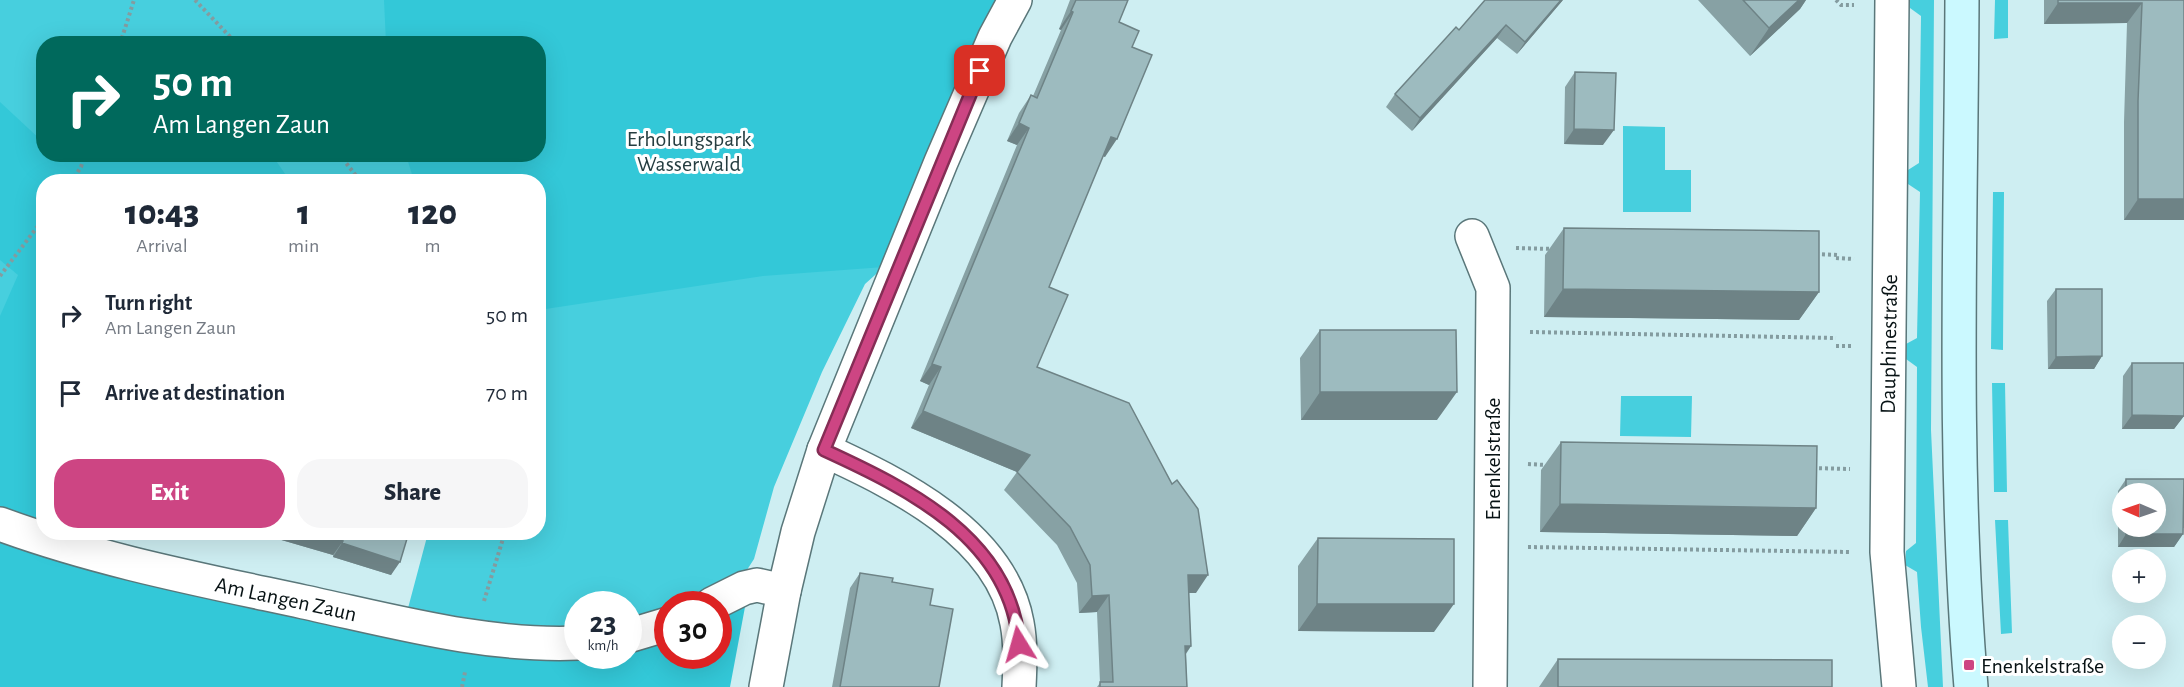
<!DOCTYPE html>
<html lang="en">
<head>
<meta charset="utf-8">
<style>
  :root { --surface:#fff; --page:#f6f6f7; --text:#1f2937; --muted:#747a83; --accent:#cd4583 }
  body { margin:0; font-family:"Alegreya Sans",sans-serif; background:var(--page); color:var(--text); height:100vh; display:flex; flex-direction:column; font-size:22px; white-space:nowrap }
  * { box-sizing:border-box; margin:0 }
  p { font-size:20px; color:var(--muted) }
  .icon { flex:none; width:33px; height:33px; fill:none; stroke:currentColor; stroke-width:2; stroke-linecap:round; stroke-linejoin:round }
  .map { position:relative; flex:1; overflow:hidden }
  .drawer { position:absolute; left:36px; top:174px; width:510px; height:366px; display:flex; flex-direction:column; background:var(--surface); border-radius:24px; box-shadow:0 6px 24px #0002 }
  .drawer>* { flex:none }
  .banner { position:absolute; left:36px; top:36px; width:510px; height:126px; border-radius:24px; box-shadow:0 6px 24px #0002; background:#00695c; color:#fff; overflow:hidden }
  .needle { width:39px; rotate:272deg }
  .buttons { position:absolute; left:2112px; top:483px; display:grid; gap:12px }
  .buttons a { display:grid; place-items:center; width:54px; height:54px; border-radius:50%; background:var(--surface); box-shadow:0 6px 24px #0002; font-size:30px }
  .speed { position:absolute; left:564px; top:591px; display:flex; gap:12px; font-size:30px; font-weight:700; text-align:center }
  .speed>* { display:grid; place-content:center; width:78px; height:78px; border-radius:50%; background:var(--surface); box-shadow:0 6px 24px #0002; line-height:1 }
  .speed small { font-size:15px; font-weight:400 }
  .speed .limit { border:9px solid #d22; background:#fff; color:#111 }
  .pin { position:absolute; display:grid; place-items:center; width:51px; height:51px; color:#fff; margin:-26px; border-radius:12px; box-shadow:0 3px 9px #0006 }
  .me { position:absolute; width:66px; margin:-33px; rotate:352deg; stroke-linejoin:round; filter:drop-shadow(0 0 4px #0008) }
  .turn { display:flex; align-items:center; gap:21px; height:126px; padding:0 18px; font-size:27px }
  .turn .icon { width:78px; height:78px; stroke-width:2.5 }
  .turn b { display:block; font-size:42px; line-height:51px }
  .eta { display:flex; justify-content:space-evenly; align-items:center; height:102px; text-align:center }
  .eta b { font-size:36px; font-weight:800; line-height:42px }
  .action { display:flex; gap:12px; margin-top:auto; padding:12px 18px }
  .action a { flex:1; height:69px; border-radius:24px; background:var(--accent); color:#fff; font-size:24px; font-weight:800; line-height:69px; text-align:center }
  .action a+a { background:var(--page); color:var(--text) }
  ul { padding:0; list-style:none }
  li { display:flex; align-items:center; gap:18px; height:78px; padding:0 18px }
  li div { flex:1 }
  li b { display:block; font-size:22px }
  li em { font-style:normal }
  .map>svg:first-child { display:block }
  .green { fill:#47cfde; fill-rule:evenodd }
  .forest { fill:#33c8d8 }
  .lines { fill:none; stroke-linecap:round; stroke-linejoin:round }
  .minor-casing { stroke:#5a777a; stroke-width:36 }
  .secondary-casing { stroke:#5a777a; stroke-width:36 }
  .path { stroke:#849ca0; stroke-width:4; stroke-dasharray:3 3; stroke-linecap:butt }
  .minor { stroke:#fff; stroke-width:33 }
  .secondary { stroke:#cbf9ff; stroke-width:33 }
  .wall { fill:#87a1a4; fill-rule:evenodd }
  .shaded-wall { fill:#6e8386 }
  .building { fill:#9dbbbf; stroke:#6e8386; stroke-width:1.5 }
  .route-casing { stroke:#852d55; stroke-width:15 }
  .route { stroke:#cd4583; stroke-width:10 }
  .poi-dot { fill:#cd4583; stroke:#fff; stroke-width:2 }
  .labels { text-anchor:middle; stroke-width:6; stroke-linejoin:round; paint-order:stroke }
  .park-label { font-size:22px; fill:#253d40; stroke:#fff }
  .street-label { font-size:22px; fill:#071214; stroke:#fff }
  .poi-label { font-size:22px; fill:#071214; stroke:#fff; text-anchor:start }
</style>
</head>
<body>
<div class="map">
<svg width="2184" height="687" viewBox="0 0 2184 687">
  <rect width="100%" height="100%" fill="#ceeef2"/>
  <path class="green" d="M0 0H999L884 267 865 284 822 372 774 487 754 559 745 573 723 588 687 604H668L667 613 629 627 628 604H578L577 631 508 629 407 612 428 533 538 532V182H44L0 508ZM44 44H538V154H44Z
    M1910 0H1934L1931 430 1943 687H1928L1921 627 1917 572 1905 565 1906 551 1916 543 1917 367 1906 359V344L1917 338 1920 192 1908 184V170L1919 163 1921 16 1910 8Z
    M1995 0H2008V38L1994 39Z
    M1623 126 1665 127V170H1691V212H1623Z
    M1993 192H2004L2003 350 1991 349Z
    M1992 383H2005L2007 492H1994Z
    M1621 396H1692L1691 437 1620 436Z
    M1995 520H2008L2012 633 2001 634Z"/>
  <path class="forest" d="M384 0H999L884 267 763 276 539 310 538 182 414 181 406 155 538 154V44L386 43Z
    M0 102 43 142 44 154 272 155 290 181 44 182 43 524 0 508V316L18 275 0 260Z
    M0 537 518 658 628 656 629 648 667 636 668 656H718L719 618 745 607 730 687H0Z"/>
  <g class="lines">
    <g class="minor-casing">
      <g id="minor">
        <path d="M1892 0 1887 552 1899 687"/>
        <path d="M1472 236 1493 288 1490 687"/>
        <path d="M824 450C898 484 1001 534 1017 623 1021 644 1020 666 1019 687"/>
        <path id="s1" d="M0 524C98 560 202 580 304 602 393 621 486 647 578 643"/>
        <path d="M712 604 744 588 757 585 784 591"/>
        <path d="M628 636 668 624"/>
        <path d="M766 687 784 591 798 532 824 450 941 162 995 37 1015 0"/>
      </g>
    </g>
    <g class="secondary-casing">
      <path id="secondary" d="M1962 0C1961 228 1952 460 1971 687"/>
    </g>
    <path class="path" d="M195 0 237 44
      M1836 0 1841 5H1854
      M120 44 134 0
      M339 154 361 182
      M71 182 81 167 85 154
      M1516 248 1554 249
      M1816 254 1837 255
      M1836 258 1854 259
      M0 276 44 218
      M1530 332 1836 338
      M1836 346H1853
      M1528 464 1547 465
      M1813 468 1850 469
      M1528 547 1851 552
      M484 601 505 532
      M462 687 465 672"/>
    <use href="#minor" class="minor"/>
    <use href="#secondary" class="secondary"/>
  </g>
  <path class="wall" d="M1070 0H1128L1119 22 1132 47 1105 157 1103 156 1049 287 1037 367 1196 593H1189L1191 646 1186 654 1187 687H1097L1100 683 1097 612 1079 613 1077 583 1057 545 1004 490 1017 472 911 428 929 385 920 381 1017 145 1007 141 1019 113 1031 95 1033 96 1061 30 1059 29Z
    M1563 0 1517 54 1497 38 1412 131 1386 107 1395 94 1459 30Z
    M1698 0H1806L1800 9 1750 56Z
    M2044 0H2184V220H2124V122L2127 23 2044 24Z
    M1575 72 1603 145 1564 144 1565 87Z
    M1564 228 1819 292 1799 320 1544 317 1545 255Z
    M2056 289 2102 356 2094 369H2048L2047 301Z
    M1320 330 1437 420H1301L1300 358Z
    M2132 363 2184 416 2174 429H2122L2123 376Z
    M1561 442 1816 508 1797 536 1540 532 1541 470Z
    M2126 479H2184V528H2183V534L2174 547H2118V491ZM2122 494H2156V526H2122Z
    M254 532H409L391 575 333 557V555Z
    M1318 538 1434 632 1298 631V566Z
    M860 573 892 582 930 605 939 687H832L850 588Z
    M1558 659 1832 687H1539Z"/>
  <path class="shaded-wall" d="M1561 0H1563L1517 54 1525 42Z
    M1799 0H1806L1800 9 1750 56 1769 28Z
    M2058 3H2142L2127 23 2044 24Z
    M1071 11 1073 12 1061 30 1059 29Z
    M1506 25 1497 38 1412 131 1420 118Z
    M1019 123 1029 128 1017 145 1007 141Z
    M1574 129 1614 130 1603 145 1564 144Z
    M1111 137 1117 139 1105 157 1099 154Z
    M2138 199H2184V220H2124Z
    M1563 289 1819 292 1799 320 1544 317Z
    M2102 356 2094 369H2048L2056 357Z
    M932 364 941 367 929 385 920 381Z
    M1320 392H1457L1437 420H1301Z
    M923 411 1030 455 1017 472 911 428Z
    M2132 415 2184 416 2174 429H2122Z
    M1560 504 1816 508 1797 536 1540 532Z
    M254 532H312L343 541 333 555Z
    M2126 534H2183L2174 547H2118Z
    M342 543 400 562 391 575 333 557Z
    M1188 575H1208L1196 593H1176Z
    M1109 595 1097 612 1079 613 1092 596Z
    M1317 604H1454L1434 632 1298 631Z
    M1185 646H1191L1179 663Z"/>
  <path class="building" d="M1076 0H1128L1119 22 1139 31 1132 47 1152 55 1117 139 1111 137 1049 287 1068 295 1037 367 1129 403 1172 484 1177 480 1198 509 1208 575H1188L1191 646H1185L1187 687H1100V682H1113L1109 595 1092 596 1090 565 1070 527 1017 472 1030 455 923 411 941 367 932 364 1029 128 1019 123 1031 95 1037 98 1073 12 1071 11Z
    M1485 0H1561L1525 42 1506 25 1420 118 1395 94 1456 27 1459 30Z
    M1743 0H1799L1769 28Z
    M2058 0H2184V199H2138V101L2142 3H2058Z
    M1575 72 1616 73 1614 130 1574 129Z
    M1564 228 1819 231V292L1563 289Z
    M2056 289H2102V356L2056 357Z
    M1320 330H1456L1457 392H1320Z
    M2132 363H2184V416L2132 415Z
    M1561 442 1817 446 1816 508 1560 504Z
    M2126 479H2184L2183 534H2126V526H2156V494H2126Z
    M312 532H409L400 562 342 543 343 541Z
    M1318 538 1454 539V604H1317Z
    M860 573 893 578 892 582 933 589 930 605 953 609 939 687H840Z
    M1558 659 1832 660V687H1558Z"/>
  <g class="lines">
    <g class="route-casing">
      <path id="route" d="M980 71 824 450C909 489 1011 539 1019 644"/>
    </g>
    <use href="#route" class="route"/>
  </g>
  <rect class="poi-dot" x="1963" y="659" width="12" height="12" rx="3"/>
  <g class="labels">
    <g class="park-label">
      <text x="689" y="146">Erholungspark<tspan x="689" dy="25">Wasserwald</tspan></text>
    </g>
    <g class="street-label">
      <text transform="translate(1888 344) rotate(-89)" y="8">Dauphinestraße</text>
      <text transform="translate(1492 459) rotate(-90)" y="8">Enenkelstraße</text>
      <text dy="8" stroke="none"><textPath href="#s1" startOffset="296">Am Langen Zaun</textPath></text>
    </g>
    <g class="poi-label">
      <text x="1981" y="673">Enenkelstraße</text>
    </g>
  </g>
</svg>
<div class="buttons">
<a><svg class="needle" viewBox="-14 -14 28 28"><path d="M0-13l5 13h-10z" fill="#e53935"/><path d="M0 13l5-13h-10z" fill="#747a83"/></svg></a>
<a>+</a>
<a>−</a>
</div>
<div class="speed"><div>23<small>km/h</small></div><div class="limit">30</div></div>
<div class="pin" style="left:980px;top:71px;background:#d93025"><svg class="icon" aria-label="arrive" viewBox="0 0 24 24"><path d="M6 21V4h12l-3 4 3 4H6"/></svg></div>
<svg class="me" style="left:1019px;top:644px" viewBox="-20 -20 40 40"><path d="M0-17L14 15 0 8-14 15z" fill="#cd4583" stroke="#fff" stroke-width="4"/></svg>
<div class="banner">
<div class="turn"><svg class="icon" aria-label="right" viewBox="0 0 24 24"><path d="M7 20v-9h11M14 6l5 5-5 5"/></svg><div><b>50 m</b>Am Langen Zaun</div></div>
</div>
<section class="drawer">
<div class="eta">
<div><b>10:43</b><p>Arrival</p></div>
<div><b>1</b><p>min</p></div>
<div><b>120</b><p>m</p></div>
</div>
<ul>
<li><svg class="icon" aria-label="right" viewBox="0 0 24 24"><path d="M7 20v-9h11M14 6l5 5-5 5"/></svg><div><b>Turn right</b><p>Am Langen Zaun</p></div><em>50 m</em></li>
<li><svg class="icon" aria-label="arrive" viewBox="0 0 24 24"><path d="M6 21V4h12l-3 4 3 4H6"/></svg><div><b>Arrive at destination</b></div><em>70 m</em></li>
</ul>
<div class="action"><a>Exit</a><a>Share</a></div>
</section>
</div>
</body>
</html>
